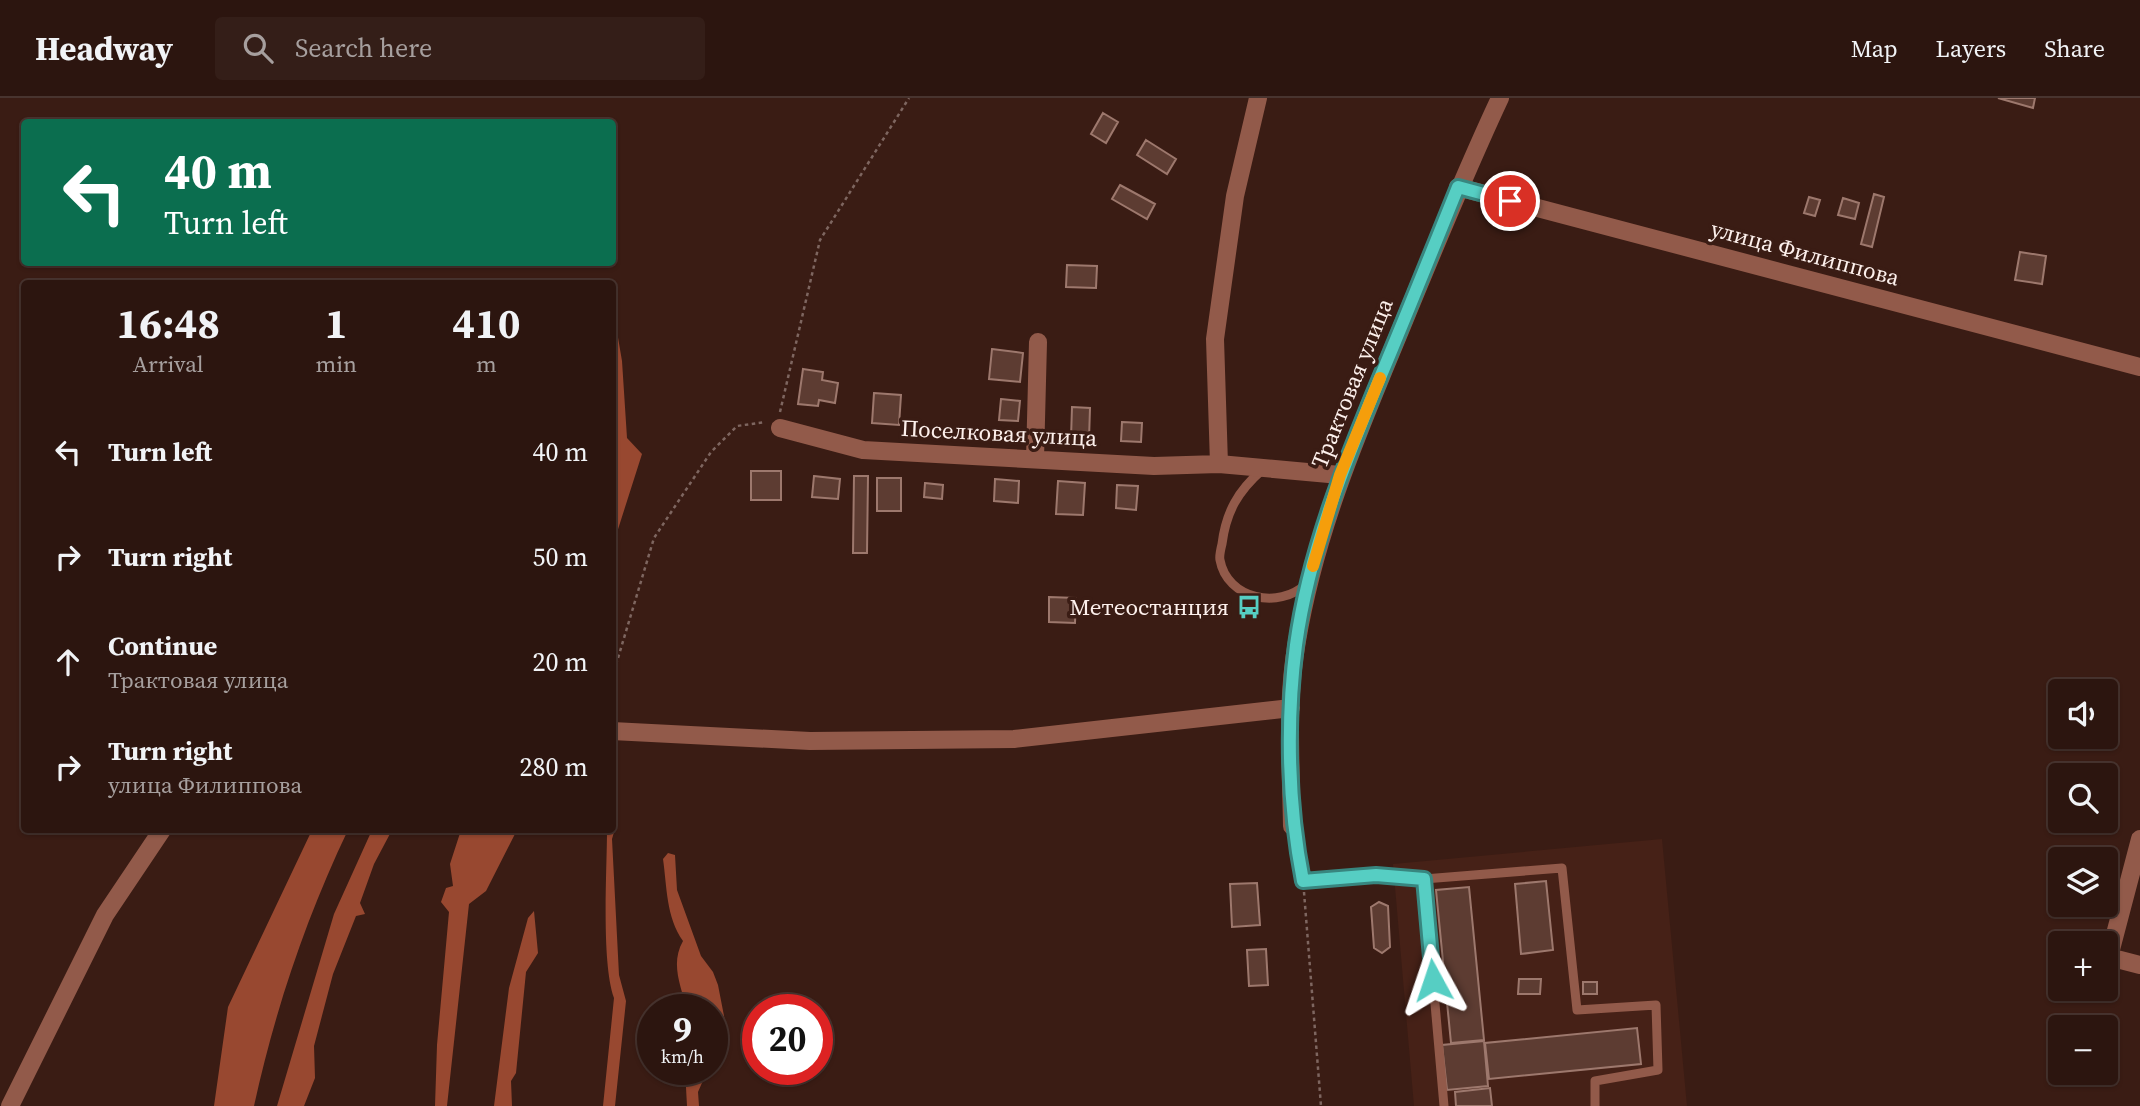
<!DOCTYPE html>
<html lang="en">
<head>
<meta charset="utf-8">
<style>
  :root { --surface:#2c150f; --page:#341e18; --text:#f1f3f6; --muted:#a69f9e; --line:#48342f }
  body { margin:0; font-family:"Source Serif 4",serif; background:var(--page); color:var(--text); height:100vh; display:flex; flex-direction:column; font-size:26px; white-space:nowrap }
  * { box-sizing:border-box; margin:0 }
  p { font-size:23px; color:var(--muted) }
  .icon { flex:none; width:38px; height:38px; fill:none; stroke:currentColor; stroke-width:2; stroke-linecap:round; stroke-linejoin:round }
  .map { position:relative; flex:1; overflow:hidden }
  .drawer { position:absolute; left:21px; top:182px; width:595px; height:553px; display:flex; flex-direction:column; background:var(--surface); border-radius:7px; box-shadow:0 2px 5px #0004,0 0 0 2px var(--line) }
  .drawer>* { flex:none }
  .banner { position:absolute; left:21px; top:21px; width:595px; height:147px; border-radius:7px; box-shadow:0 2px 5px #0004,0 0 0 2px var(--line); background:#0b6e4f; color:#fff; overflow:hidden }
  .controls { position:absolute; left:2048px; top:581px; display:grid; gap:14px }
  .controls a { display:grid; place-items:center; width:70px; height:70px; border-radius:7px; background:var(--surface); box-shadow:0 2px 5px #0004,0 0 0 2px var(--line); font-size:35px }
  .speed { position:absolute; left:637px; top:896px; display:flex; gap:14px; font-size:35px; font-weight:700; text-align:center }
  .speed>* { display:grid; place-content:center; width:91px; height:91px; border-radius:50%; background:var(--surface); box-shadow:0 2px 5px #0004,0 0 0 2px var(--line); line-height:1 }
  .speed small { font-size:18px; font-weight:400 }
  .speed .limit { border:10px solid #d22; background:#fff; color:#111 }
  .pin { position:absolute; display:grid; place-items:center; width:60px; height:60px; color:#fff; margin:-30px; border:4px solid #fff; border-radius:50%; box-shadow:0 2px 7px #0007 }
  .me { position:absolute; width:77px; margin:-38px; rotate:355deg; stroke-linejoin:round; filter:drop-shadow(0 0 5px #0008) }
  .turn { display:flex; align-items:center; gap:24px; height:147px; padding:0 28px; font-size:32px }
  .turn .icon { width:91px; height:91px; stroke-width:2.5 }
  .turn b { display:block; font-size:49px; line-height:60px }
  .eta { display:flex; justify-content:space-evenly; align-items:center; height:119px; text-align:center }
  .eta b { font-size:42px; font-weight:700; line-height:49px }
  ul { padding:0; list-style:none }
  li { display:flex; align-items:center; gap:21px; height:105px; padding:0 28px }
  li div { flex:1 }
  li b { display:block; font-size:26px }
  li em { font-style:normal }
  header { display:flex; align-items:center; gap:42px; box-sizing:border-box; height:98px; padding:0 35px; background:var(--surface); border-bottom:2px solid var(--line) }
  header strong { font-size:33px }
  nav { display:flex; gap:38px; margin-inline-start:auto; font-size:24px }
  .search { width:490px; height:63px; background:var(--page); display:flex; align-items:center; gap:18px; box-sizing:border-box; padding:0 24px; border-radius:7px; color:var(--muted); font-size:26px }
  .map>svg:first-child { display:block }
  .built { fill:#462117 }
  .water { fill:#984830 }
  .building { fill:#5d3c32; stroke:#9d786d; stroke-width:2 }
  .lines { fill:none; stroke-linecap:round; stroke-linejoin:round }
  .path { stroke:#7e6660; stroke-width:2.5; stroke-dasharray:3.5 3.5; stroke-linecap:butt }
  .service { stroke:#925a4a; stroke-width:9 }
  .minor { stroke:#925a4a; stroke-width:18 }
  .route-casing { stroke:#38867f; stroke-width:18 }
  .route { stroke:#56cec3; stroke-width:12 }
  .slow { stroke:#f59e0b; stroke-width:12 }
  .labels { text-anchor:middle; stroke-width:7; stroke-linejoin:round; paint-order:stroke }
  .street-label { font-size:23px; fill:#fdf0ec; stroke:#3a1c14 }
  .poi-label { font-size:23px; fill:#fdf0ec; stroke:#3a1c14; text-anchor:end }
</style>
</head>
<body>
<header>
<strong>Headway</strong>
<div class="search"><svg class="icon" aria-label="search" viewBox="0 0 24 24"><circle cx="10" cy="10" r="6"/><path d="M15 15l6 6"/></svg>Search here</div>
<nav><a>Map</a><a>Layers</a><a>Share</a></nav>
</header>
<div class="map">
<svg width="2140" height="1008" viewBox="0 0 2140 1008">
  <rect width="100%" height="100%" fill="#3a1c14"/>
  <path class="built" d="M1662 741 1687 1008H1414L1393 766Z"/>
  <path class="water" d="M613 210 622 263 627 340 642 356 613 447Z
    M613 712 617 724 612 741 619 877 626 903 615 1008H603L614 900C601 863 607 774 607 732H612Z
    M312 732H348C306 820 275 912 254 1008H214L228 909Z
    M372 732H392L374 766 360 805 365 816 356 818 333 876 314 948 315 980 304 1008H277L334 816Z
    M461 732H517L486 793 469 806 447 1008H435L437 947 449 814 441 804 446 790 453 788 450 766Z
    M668 755 675 757 677 792 701 858 713 874 718 887 725 923 717 936 718 943H725C726 955 722 959 712 966V912H687C681 888 670 866 683 843 666 819 667 789 663 761Z
    M534 813 538 855 526 874 516 975 511 983 512 1008H494L509 890 528 820Z
    M685 971H708L698 994 699 1008H687Z"/>
  <path class="building" d="M1998 0H2035L2033 10Z
    M1103 15 1118 24 1106 45 1091 36Z
    M1146 42 1176 61 1167 76 1137 57Z
    M1120 87 1155 106 1147 121 1112 101Z
    M1874 96 1884 99 1872 149 1861 146Z
    M1809 99 1820 102 1815 118 1804 115Z
    M1843 100 1859 105 1855 121 1838 117Z
    M2020 154 2046 158 2042 186 2015 182Z
    M1067 167 1097 168 1096 190 1066 189Z
    M992 251 1023 255 1020 284 989 281Z
    M803 271 823 274 822 282 838 285 835 305 819 302 818 308 798 306Z
    M874 295 901 297 899 327 872 325Z
    M1001 301 1020 303 1018 323 999 322Z
    M1072 309 1090 310 1089 341 1071 340Z
    M1122 324 1142 325 1141 344 1121 343Z
    M751 373H781V402H751Z
    M814 378 840 381 838 401 812 399Z
    M854 378H868L867 455H853Z
    M877 380H901V413H877Z
    M995 381 1019 383 1018 405 994 403Z
    M1058 383 1085 385 1083 417 1056 416Z
    M925 385 943 387 942 401 924 399Z
    M1117 387 1138 388 1136 412 1116 410Z
    M1049 499 1076 500 1075 525 1049 524Z
    M1546 783 1553 852 1521 856 1515 786Z
    M1257 785 1260 827 1232 829 1230 786Z
    M1469 789 1484 942 1451 945 1436 792Z
    M1379 804 1388 808 1390 849 1382 855 1374 850 1371 809Z
    M1266 851 1268 887 1249 888 1247 852Z
    M1519 881H1541L1540 896H1518Z
    M1583 884H1597V896H1583Z
    M1637 930 1641 966 1489 981 1485 945Z
    M1484 943 1488 988 1447 992 1442 947Z
    M1490 990 1492 1008H1456L1455 994Z"/>
  <g class="lines">
    <path class="path" d="M780 314 820 142 909 0
      M612 580 654 440 711 354 737 328 765 324
      M1304 794 1321 1008"/>
    <path class="service" d="M1262 372C1238 393 1226 414 1222 446 1221 450 1219 458 1220 462 1227 501 1279 512 1306 486
      M1292 728 1303 783 1375 777 1424 781 1562 770 1577 912 1656 907 1658 972 1595 983V1008
      M1424 781 1444 1008"/>
    <path class="minor" d="M1458 89 2140 269
      M780 330 863 352 1154 368 1219 366 1340 377
      M1035 361 1038 244
      M1219 366 1215 241 1235 98 1258 0
      M612 633 810 643 1014 641 1291 610
      M1292 728C1291 667 1286 603 1297 543 1315 434 1358 334 1400 233 1432 155 1464 77 1500 0
      M2140 741 2109 859 2140 867
      M10 1008 105 817 162 732"/>
  </g>
  <g class="lines">
    <g class="route-casing">
      <path id="route" d="M1433 882 1424 781 1376 777 1303 783C1288 707 1286 624 1296 547 1309 452 1346 362 1382 275 1408 213 1433 151 1458 89L1510 103"/>
    </g>
    <use href="#route" class="route"/>
    <path class="slow" d="M1313 468 1340 377 1380 280"/>
  </g>
  <defs>
    <g id="bus-bare" transform="scale(1.89)"><path d="M-5-6H5V4H4V6H2V4H-2V6H-4V4H-5ZM-3.5-4V0h7V-4ZM-3.5 1.2v1.5H-2V1.2ZM2 1.2v1.5H3.5V1.2Z" fill="#56cec3" stroke="#3a1c14" stroke-width="2.5" paint-order="stroke"/></g>
  </defs>
  <g fill-rule="evenodd">
    <use href="#bus-bare" x="1249" y="509"/>
  </g>
  <g class="labels">
    <g class="street-label">
      <text transform="translate(1805 155) rotate(15)" y="8">улица Филиппова</text>
      <text transform="translate(1352 285) rotate(-68)" y="8">Трактовая улица</text>
      <text transform="translate(999 335) rotate(3)" y="8">Поселковая улица</text>
    </g>
    <g class="poi-label">
      <text x="1229" y="517">Метеостанция</text>
    </g>
  </g>
</svg>
<div class="controls">
<a><svg class="icon" aria-label="sound" viewBox="0 0 24 24"><path d="M4 9h4l5-4v14l-5-4H4zM17 9q2 3 0 6"/></svg></a>
<a><svg class="icon" aria-label="search" viewBox="0 0 24 24"><circle cx="10" cy="10" r="6"/><path d="M15 15l6 6"/></svg></a>
<a><svg class="icon" aria-label="layers" viewBox="0 0 24 24"><path d="M12 4l9 5-9 5-9-5zM3 14l9 5 9-5"/></svg></a>
<a>+</a>
<a>−</a>
</div>
<div class="speed"><div>9<small>km/h</small></div><div class="limit">20</div></div>
<div class="pin" style="left:1510px;top:103px;background:#d93025"><svg class="icon" aria-label="arrive" viewBox="0 0 24 24"><path d="M6 21V4h12l-3 4 3 4H6"/></svg></div>
<svg class="me" style="left:1433px;top:882px" viewBox="-20 -20 40 40"><path d="M0-17L14 15 0 8-14 15z" fill="#56cec3" stroke="#fff" stroke-width="4"/></svg>
<div class="banner">
<div class="turn"><svg class="icon" aria-label="left" viewBox="0 0 24 24"><path d="M17 20v-9H6M10 6l-5 5 5 5"/></svg><div><b>40 m</b>Turn left</div></div>
</div>
<section class="drawer">
<div class="eta">
<div><b>16:48</b><p>Arrival</p></div>
<div><b>1</b><p>min</p></div>
<div><b>410</b><p>m</p></div>
</div>
<ul>
<li><svg class="icon" aria-label="left" viewBox="0 0 24 24"><path d="M17 20v-9H6M10 6l-5 5 5 5"/></svg><div><b>Turn left</b></div><em>40 m</em></li>
<li><svg class="icon" aria-label="right" viewBox="0 0 24 24"><path d="M7 20v-9h11M14 6l5 5-5 5"/></svg><div><b>Turn right</b></div><em>50 m</em></li>
<li><svg class="icon" aria-label="ahead" viewBox="0 0 24 24"><path d="M12 20V5M6 11l6-6 6 6"/></svg><div><b>Continue</b><p>Трактовая улица</p></div><em>20 m</em></li>
<li><svg class="icon" aria-label="right" viewBox="0 0 24 24"><path d="M7 20v-9h11M14 6l5 5-5 5"/></svg><div><b>Turn right</b><p>улица Филиппова</p></div><em>280 m</em></li>
</ul>
</section>
</div>
</body>
</html>
